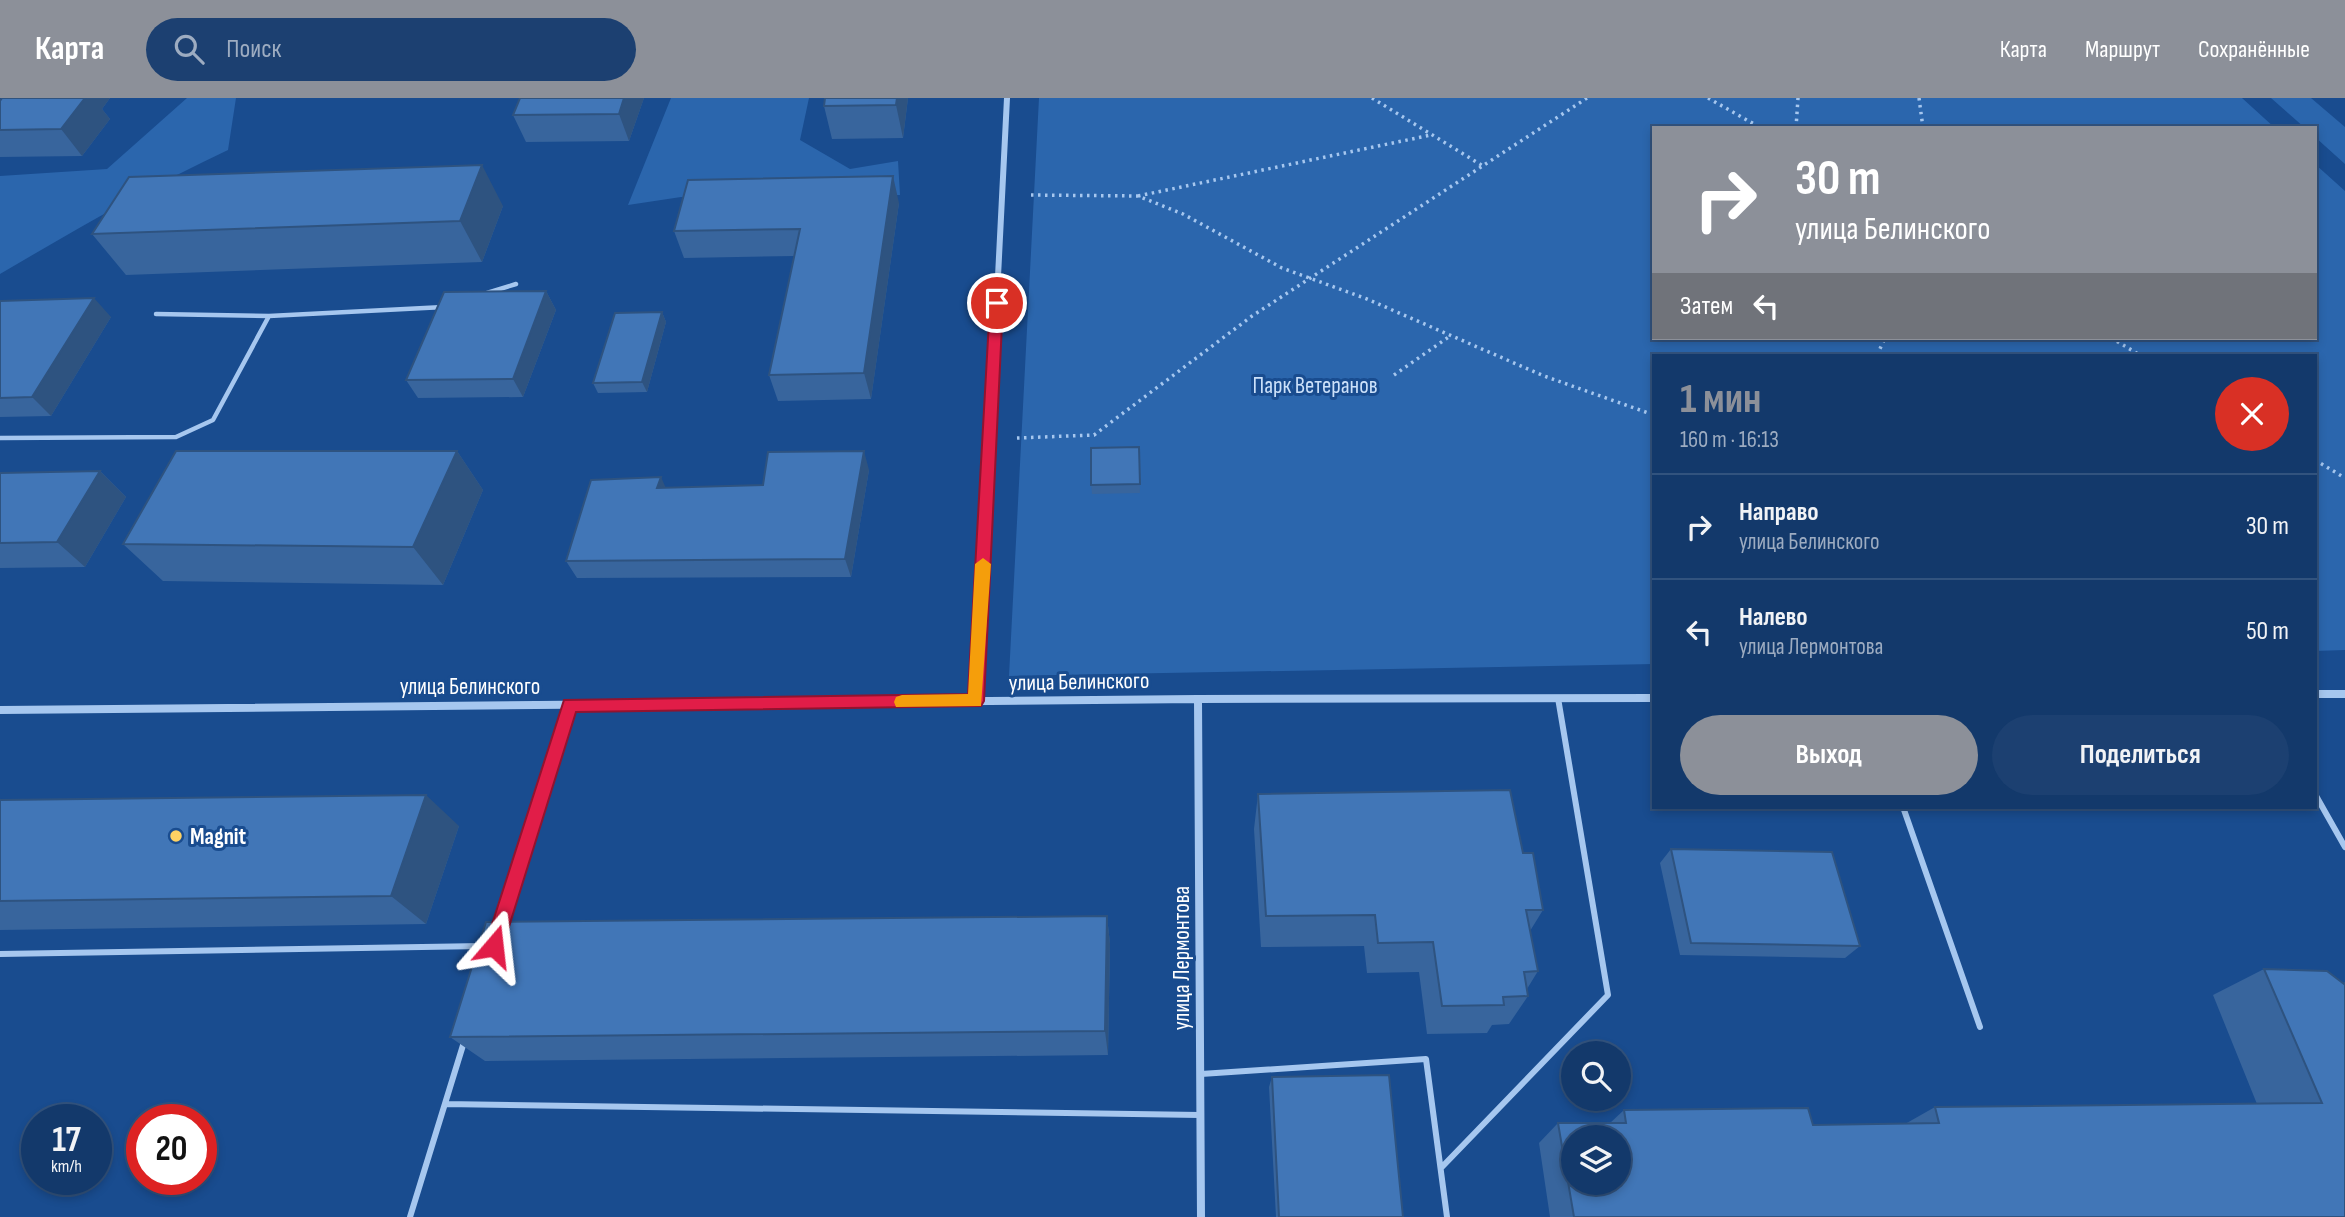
<!DOCTYPE html>
<html lang="ru">
<head>
<meta charset="utf-8">
<style>
  :root { --surface:#13396b; --page:#1c4071; --text:#f1f3f6; --muted:#9dacc1; --line:#32537e; --accent:#8c9099 }
  body { margin:0; font-family:"Sofia Sans Condensed",sans-serif; background:var(--page); color:var(--text); height:100vh; display:flex; flex-direction:column; font-size:26px; white-space:nowrap }
  * { box-sizing:border-box; margin:0 }
  p { font-size:23px; color:var(--muted) }
  .icon { flex:none; width:38px; height:38px; fill:none; stroke:currentColor; stroke-width:2; stroke-linecap:round; stroke-linejoin:round }
  .map { position:relative; flex:1; overflow:hidden }
  .sheet { position:absolute; left:1652px; top:256px; width:665px; height:455px; display:flex; flex-direction:column; background:var(--surface); border-radius:0px; box-shadow:0 4px 10px #0003,0 0 0 2px var(--line) }
  .sheet>* { flex:none }
  .hud { position:absolute; left:1652px; top:28px; width:665px; height:214px; border-radius:0px; box-shadow:0 4px 10px #0003,0 0 0 2px var(--line); background:#8c9099; color:#fff; overflow:hidden }
  .controls { position:absolute; left:1561px; top:943px; display:grid; gap:14px }
  .controls a { display:grid; place-items:center; width:70px; height:70px; border-radius:50%; background:var(--surface); box-shadow:0 4px 10px #0003,0 0 0 2px var(--line); font-size:35px }
  .speed { position:absolute; left:21px; top:1006px; display:flex; gap:14px; font-size:35px; font-weight:700; text-align:center }
  .speed>* { display:grid; place-content:center; width:91px; height:91px; border-radius:50%; background:var(--surface); box-shadow:0 4px 10px #0003,0 0 0 2px var(--line); line-height:1 }
  .speed small { font-size:18px; font-weight:400 }
  .speed .limit { border:10px solid #d22; background:#fff; color:#111 }
  .pin { position:absolute; display:grid; place-items:center; width:60px; height:60px; color:#fff; margin:-30px; border:4px solid #fff; border-radius:50%; box-shadow:0 2px 7px #0007 }
  .me { position:absolute; width:77px; margin:-38px; rotate:17deg; stroke-linejoin:round; filter:drop-shadow(0 0 5px #0008) }
  .turn { display:flex; align-items:center; gap:24px; height:147px; padding:0 28px; font-size:32px }
  .turn .icon { width:91px; height:91px; stroke-width:2.5 }
  .turn b { display:block; font-size:49px; line-height:60px }
  .then { display:flex; align-items:center; height:66px; padding:0 28px; background:#0003; gap:14px; font-size:26px }
  .round { display:grid; place-items:center; flex:none; width:74px; height:74px; border-radius:37px; background:var(--page) }
  .head { display:flex; align-items:center; justify-content:space-between; height:119px; padding:0 28px }
  h1 { font-size:42px; font-weight:700; line-height:52px; color:var(--accent) }
  .primary-button { display:flex; gap:14px; margin-top:auto; padding:14px 28px }
  .primary-button a { flex:1; height:80px; border-radius:42px; background:var(--accent); color:#fff; font-size:28px; font-weight:700; line-height:80px; text-align:center }
  .primary-button a+a { background:var(--page); color:var(--text) }
  ul { padding:0; list-style:none }
  li { display:flex; align-items:center; gap:21px; height:105px; padding:0 28px; border-top:2px solid var(--line) }
  li div { flex:1 }
  li b { display:block; font-size:26px }
  li em { font-style:normal }
  header { display:flex; align-items:center; gap:42px; box-sizing:border-box; height:98px; padding:0 35px; background:var(--accent); color:#fff }
  header strong { font-size:33px }
  nav { display:flex; gap:38px; margin-inline-start:auto; font-size:24px }
  .search { width:490px; height:63px; background:var(--page); display:flex; align-items:center; gap:18px; box-sizing:border-box; padding:0 24px; border-radius:38px; color:var(--muted); font-size:26px }
  .map>svg:first-child { display:block }
  .green { fill:#2b66ad }
  .lines { fill:none; stroke-linecap:round; stroke-linejoin:round }
  .path { stroke:#a6c7ef; stroke-width:3.5; stroke-dasharray:2.5 4.5; stroke-linecap:butt }
  .lane-far1 { stroke:#a6c7ef; stroke-width:4.5 }
  .lane { stroke:#a6c7ef; stroke-width:6 }
  .street-far1 { stroke:#a6c7ef; stroke-width:6 }
  .street { stroke:#a6c7ef; stroke-width:8 }
  .wall { fill:#38659d }
  .shaded-wall { fill:#2e5380 }
  .building { fill:#4176b7; stroke:#2e5380; stroke-width:2; fill-rule:evenodd }
  .route { fill:#e11d48; stroke:#92132f; stroke-width:2 }
  .slow { fill:#f59e0b }
  .poi-dot { fill:#ffd263; stroke:#194c8f; stroke-width:2.5 }
  .labels { text-anchor:middle; stroke-width:6; stroke-linejoin:round; paint-order:stroke }
  .park-label { font-size:23px; fill:#cce1fa; stroke:#194c8f }
  .street-label { font-size:23px; fill:#fff; stroke:#194c8f }
  .poi-label { font-size:23px; font-weight:bold; fill:#fff; stroke:#194c8f; text-anchor:start }
</style>
</head>
<body>
<header>
<strong>Карта</strong>
<div class="search"><svg class="icon" aria-label="search" viewBox="0 0 24 24"><circle cx="10" cy="10" r="6"/><path d="M15 15l6 6"/></svg>Поиск</div>
<nav><a>Карта</a><a>Маршрут</a><a>Сохранённые</a></nav>
</header>
<div class="map">
<svg width="2345" height="1119" viewBox="0 0 2345 1119">
  <rect width="100%" height="100%" fill="#194c8f"/>
  <path class="green" d="M187 0H236L228 52C149 89 75 132 0 176V78L107 71Z
    M671 0H809L800 42 850 71 898 63 900 97 681 99 628 107Z
    M1039 0H2242L2275 30H1654V240H2315V66L2345 93V552L2315 553V257H1654V566L1009 578Z
    M2271 0H2311L2345 29V66L2315 39V30H2305Z"/>
  <g class="lines">
    <path class="path" d="M1372 0 1483 68
      M1708 0 1761 30
      M1919 0 1923 30
      M1796 30 1798 0
      M2315 55H2321
      M1031 97 1138 98 1183 116 1282 170 1367 201 1544 278 1654 317
      M1138 98 1431 37
      M2111 240 2140 257
      M1877 257 1885 240
      M1394 277 1450 238
      M1017 340 1094 337 1252 218 1587 0
      M2315 362 2345 380"/>
    <path class="lane-far1" d="M487 195 516 186
      M269 218 444 209
      M0 340 176 339 213 322 269 218 156 216"/>
    <path class="lane" d="M2315 696 2345 749
      M1903 709 1980 929
      M500 828 570 607
      M0 856 483 848
      M1201 976 1426 961 1447 1119
      M445 1006 1200 1017
      M1441 1070 1608 897 1558 600
      M410 1119 464 944"/>
    <path class="street-far1" d="M983 476 1007 0"/>
    <path class="street" d="M2315 596H2345
      M1198 601 1201 1119
      M976 603 983 475
      M0 612 1198 601 1654 600"/>
  </g>
  <path class="wall" d="M2 0H110L102 11 110 21 82 58 0 59V3Z
    M520 0H644L629 43 526 44 513 17Z
    M908 0 903 40 832 41 824 8Z
    M899 105 871 301 778 303 769 277 794 158 684 160 674 133Z
    M503 108 482 164 126 177 92 136Z
    M546 193 556 212 523 299 418 300 406 282Z
    M0 203 111 219 51 318 0 319Z
    M662 214 666 224 647 294 598 295 593 285Z
    M1139 349 1140 395 1092 396 1091 387Z
    M457 353 483 392 443 487 163 483 123 446Z
    M869 372 851 479 577 480 566 463 666 390 763 387Z
    M100 373 126 399 85 469 0 470V375Z
    M1258 696 1523 755 1543 812 1530 833 1538 873 1527 891 1528 898 1509 926 1492 927 1487 935 1427 936 1419 874 1367 875 1364 848 1261 849 1254 731Z
    M0 702 459 728 426 826 0 832Z
    M1671 751 1860 848 1845 860 1680 857 1660 765Z
    M1107 818 1110 846 1108 957 485 963 450 939Z
    M2264 871 2343 885 2345 884V1119H1550L1539 1045 1558 1025H1610L1624 1012 1813 1027 1905 1026 1935 1009 2257 1006 2213 897Z
    M1272 979 1403 1119H1276L1269 989Z"/>
  <path class="shaded-wall" d="M78 0H110L102 11 110 21 82 58 61 31Z
    M624 0H644L629 43 619 16Z
    M897 0H908L903 40 896 7Z
    M482 67 503 108 482 164 460 123Z
    M893 78 899 105 871 301 864 275Z
    M546 193 556 212 523 299 513 281Z
    M94 200 111 219 51 318 32 299Z
    M662 214 666 224 647 294 642 284Z
    M457 353 483 392 443 487 413 449Z
    M864 353 869 372 851 479 845 461Z
    M100 373 126 399 85 469 57 444Z
    M661 379 669 397 657 390Z
    M426 697 459 728 426 826 391 798Z
    M1107 818 1110 846 1108 957 1105 933Z"/>
  <path class="building" d="M2 0H85L61 31 0 32V3Z
    M520 0H624L619 16 513 17Z
    M825 0H897L896 7 824 8Z
    M482 67 460 123 92 136 129 79Z
    M893 78 864 275 769 277 800 131 674 133 688 82Z
    M546 193 513 281 406 282 444 194Z
    M94 200 32 299 0 300V203Z
    M662 214 642 284 593 285 615 215Z
    M1139 349 1140 386 1091 387V350Z
    M176 353H457L413 449 123 446Z
    M864 353 845 461 566 463 591 382 661 379 657 390 763 387 768 354Z
    M100 373 57 444 0 445V375Z
    M1510 692 1523 755H1533L1543 812H1526L1538 873 1524 874 1528 898 1503 899 1504 907 1442 908 1433 844 1378 845 1375 817 1266 818 1258 696Z
    M426 697 391 798 0 803V702Z
    M1671 751 1832 754 1860 848 1691 845Z
    M1107 818 1105 933 450 939 486 824Z
    M2264 871 2327 873 2344 886 2345 885V1119H1574L1558 1025H1626L1624 1012 1808 1010 1813 1027 1939 1025 1935 1009 2322 1005ZM1573 1040H1619V1085H1573Z
    M1389 977 1403 1119H1279L1272 979Z"/>
  <path class="route" d="M997 201 1003 205 984 603 981 608 576 614 503 848 501 854 494 857 488 854 485 848 564 602 968 596 990 205Z"/>
  <path class="slow" d="M983 460 991 466 981 608 896 609 894 604 896 599 902 597 968 596 975 466Z"/>
  <circle class="poi-dot" cx="176" cy="738" r="7"/>
  <g class="labels">
    <g class="park-label">
      <text x="1315" y="295">Парк Ветеранов</text>
    </g>
    <g class="street-label">
      <text transform="translate(1079 583) rotate(-1)" y="8">улица Белинского</text>
      <text x="470" y="596">улица Белинского</text>
      <text transform="translate(1181 860) rotate(-90)" y="8">улица Лермонтова</text>
    </g>
    <g class="poi-label">
      <text x="190" y="746">Magnit</text>
    </g>
  </g>
</svg>
<div class="controls">
<a><svg class="icon" aria-label="search" viewBox="0 0 24 24"><circle cx="10" cy="10" r="6"/><path d="M15 15l6 6"/></svg></a>
<a><svg class="icon" aria-label="layers" viewBox="0 0 24 24"><path d="M12 4l9 5-9 5-9-5zM3 14l9 5 9-5"/></svg></a>
</div>
<div class="speed"><div>17<small>km/h</small></div><div class="limit">20</div></div>
<div class="pin" style="left:997px;top:205px;background:#d93025"><svg class="icon" aria-label="arrive" viewBox="0 0 24 24"><path d="M6 21V4h12l-3 4 3 4H6"/></svg></div>
<svg class="me" style="left:494px;top:848px" viewBox="-20 -20 40 40"><path d="M0-17L14 15 0 8-14 15z" fill="#e11d48" stroke="#fff" stroke-width="4"/></svg>
<div class="hud">
<div class="turn"><svg class="icon" aria-label="right" viewBox="0 0 24 24"><path d="M7 20v-9h11M14 6l5 5-5 5"/></svg><div><b>30 m</b>улица Белинского</div></div>
<div class="then">Затем<svg class="icon" aria-label="left" viewBox="0 0 24 24"><path d="M17 20v-9H6M10 6l-5 5 5 5"/></svg></div>
</div>
<section class="sheet">
<div class="head"><div><h1>1 мин</h1><p>160 m · 16:13</p></div><a class="round" style="background:#d93025;color:#fff"><svg class="icon" aria-label="close" viewBox="0 0 24 24"><path d="M6 6l12 12M18 6L6 18"/></svg></a></div>
<ul>
<li><svg class="icon" aria-label="right" viewBox="0 0 24 24"><path d="M7 20v-9h11M14 6l5 5-5 5"/></svg><div><b>Направо</b><p>улица Белинского</p></div><em>30 m</em></li>
<li><svg class="icon" aria-label="left" viewBox="0 0 24 24"><path d="M17 20v-9H6M10 6l-5 5 5 5"/></svg><div><b>Налево</b><p>улица Лермонтова</p></div><em>50 m</em></li>
</ul>
<div class="primary-button"><a>Выход</a><a>Поделиться</a></div>
</section>
</div>
</body>
</html>
